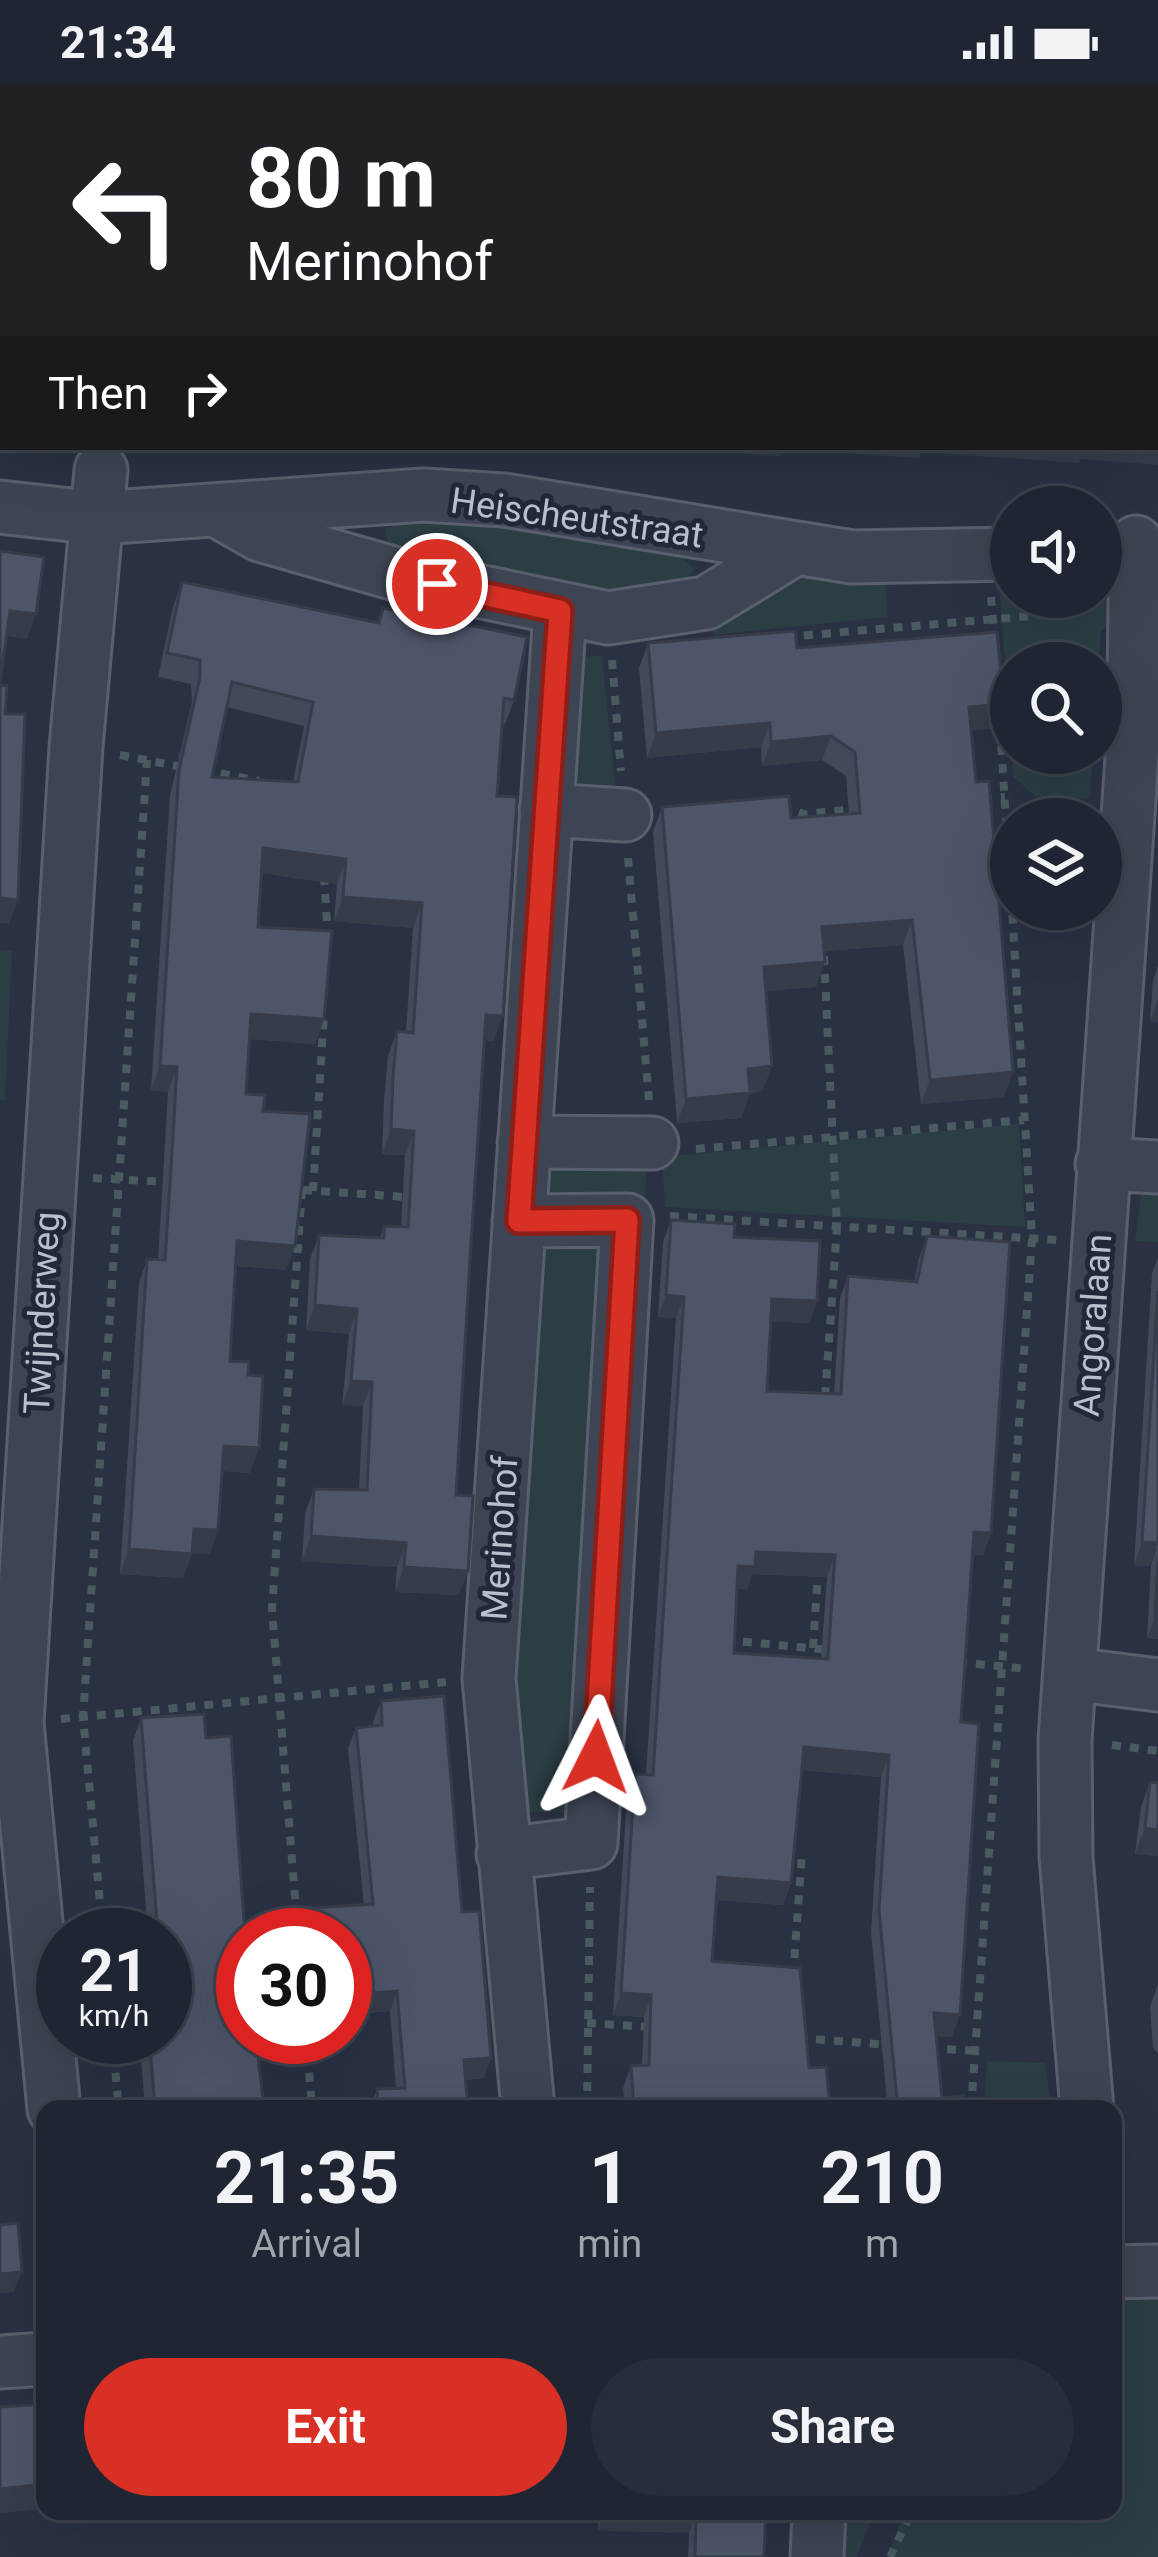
<!DOCTYPE html>
<html lang="en">
<head>
<meta charset="utf-8">
<style>
  :root { --surface:#1f2532; --page:#272d3a; --text:#f1f3f6; --muted:#a1a5ac; --line:#3c424d; --accent:#d93025 }
  body { margin:0; font-family:Roboto,sans-serif; background:var(--page); color:var(--text); height:100vh; display:flex; flex-direction:column; font-size:45px; white-space:nowrap }
  * { box-sizing:border-box; margin:0 }
  p { font-size:39px; color:var(--muted) }
  .icon { flex:none; width:66px; height:66px; fill:none; stroke:currentColor; stroke-width:2; stroke-linecap:round; stroke-linejoin:round }
  .map { position:relative; flex:1; overflow:hidden }
  .sheet { position:absolute; left:36px; top:2016px; width:1086px; height:420px; display:flex; flex-direction:column; background:var(--surface); border-radius:24px; box-shadow:0 12px 48px #0002,0 0 0 3px var(--line) }
  .sheet>* { flex:none }
  .top-card { position:absolute; left:0px; top:0px; width:1158px; height:366px; box-shadow:0 12px 48px #0002,0 0 0 3px var(--line); background:#202124; color:#fff; overflow:hidden }
  .controls { position:absolute; left:990px; top:402px; display:grid; gap:24px }
  .controls a { display:grid; place-items:center; width:132px; height:132px; border-radius:50%; background:var(--surface); box-shadow:0 12px 48px #0002,0 0 0 3px var(--line); font-size:60px }
  .speed { position:absolute; left:36px; top:1824px; display:flex; gap:24px; font-size:60px; font-weight:700; text-align:center }
  .speed>* { display:grid; place-content:center; width:156px; height:156px; border-radius:50%; background:var(--surface); box-shadow:0 12px 48px #0002,0 0 0 3px var(--line); line-height:1 }
  .speed small { font-size:30px; font-weight:400 }
  .speed .limit { border:18px solid #d22; background:#fff; color:#111 }
  .pin { position:absolute; display:grid; place-items:center; width:102px; height:102px; color:#fff; margin:-51px; border:6px solid #fff; border-radius:50%; box-shadow:0 3px 12px #0007 }
  .me { position:absolute; width:132px; margin:-66px; rotate:3deg; stroke-linejoin:round; filter:drop-shadow(0 0 9px #0008) }
  .turn { display:flex; align-items:center; gap:42px; height:252px; padding:0 48px; font-size:54px }
  .turn .icon { width:156px; height:156px; stroke-width:2.5 }
  .turn b { display:block; font-size:84px; line-height:102px }
  .then { display:flex; align-items:center; height:114px; padding:0 48px; background:#0003; gap:24px; font-size:45px }
  .eta { display:flex; justify-content:space-evenly; align-items:center; height:204px; text-align:center }
  .eta b { font-size:72px; font-weight:700; line-height:84px }
  .button { display:flex; gap:24px; margin-top:auto; padding:24px 48px }
  .button a { flex:1; height:138px; border-radius:72px; background:var(--accent); color:#fff; font-size:48px; font-weight:700; line-height:138px; text-align:center }
  .button a+a { background:var(--page); color:var(--text) }
  .status { display:flex; justify-content:space-between; align-items:center; height:84px; padding:0 60px; background:var(--surface); direction:ltr }
  .status svg { height:33px; fill:currentColor }
  .map>svg:first-child { display:block }
  .green { fill:#2b3e44 }
  .lines { fill:none; stroke-linecap:round; stroke-linejoin:round }
  .minor-casing { stroke:#595f6d; stroke-width:57 }
  .path { stroke:#4a5b60; stroke-width:8; stroke-dasharray:9 9; stroke-linecap:butt }
  .minor { stroke:#3d4453; stroke-width:51 }
  .wall { fill:#42495a; fill-rule:evenodd }
  .shaded-wall { fill:#363c4a }
  .building { fill:#4d5569; stroke:#363c4a; stroke-width:3; fill-rule:evenodd }
  .route-casing { stroke:#8d1f18; stroke-width:30 }
  .route { stroke:#d93025; stroke-width:21 }
  .labels { text-anchor:middle; stroke-width:10; stroke-linejoin:round; paint-order:stroke }
  .street-label { font-size:36px; fill:#bbbfcc; stroke:#222838 }
</style>
</head>
<body>
<div class="status"><b>21:34</b><svg viewBox="0 0 49 12"><path d="M0 12V9h3v3zM5 12V6h3v6zM10 12V3h3v9zM15 12V0h3v12zM26 1h20v11H26zM47 4h2v5h-2z"/></svg></div>
<div class="map">
<svg width="1158" height="2473" viewBox="0 0 1158 2473">
  <rect width="100%" height="100%" fill="#293143"/>
  <path class="green" d="M0 0H1158V177L1155 3H3V86Z
    M413 434 497 440 681 473 694 484 686 501 599 513 389 466 385 445Z
    M1011 487V513H1101L1105 488 1116 503 1121 531 1101 547 1099 579H1011V660L998 488Z
    M812 490 885 495 888 533 713 551 711 538Z
    M602 572 617 719 563 717 574 573Z
    M1012 669H1093L1090 715 1035 712 1013 693Z
    M0 866 12 867 5 1017 0 1016Z
    M1019 1040 1025 1143 665 1123 662 1073Z
    M551 1066 647 1070 645 1120 548 1116Z
    M1142 1103 1158 1105V1158L1135 1157Z
    M537 1149 589 1157 610 1168 565 1729 516 1728 511 1596Z
    M987 1977 1045 1979 1052 2025H984Z
    M1158 2208V2473H887L905 2427H1113V2210Z
    M793 2427H874L857 2473H793Z"/>
  <g class="lines">
    <g class="minor-casing">
      <path id="minor" d="M839 0 877 3
        M1155 25H1158
        M0 423 98 434 423 411 504 416 852 473 1011 470
        M223 430 260 451 396 490 608 534 706 519 793 466
        M546 726 625 731
        M524 1058 652 1059
        M1102 1080 1158 1083
        M1070 1590 1158 1601
        M503 1770 591 1759 627 1136 519 1137
        M54 2025 17 1639 76 663 101 386
        M528 2025 489 1594 560 527
        M1087 2025 1066 1773 1065 1656 1133 658 1136 458
        M1113 2188 1158 2187
        M0 2278 45 2275
        M817 2473 819 2427"/>
    </g>
    <path class="path" d="M991 513 995 557
      M786 553 1088 527
      M612 576 621 687
      M999 626 1011 816
      M120 671 182 683
      M203 686 259 697
      M983 715 1005 713
      M782 722 804 730 855 725
      M628 774 649 1016
      M324 792 328 854
      M824 872 837 1143 825 1314
      M696 1065 1024 1036
      M93 1094 168 1098
      M303 1106 407 1113
      M313 1107 324 929
      M670 1132 1057 1156
      M725 1556 830 1566
      M813 1564 818 1488
      M958 1578 1027 1585
      M61 1635 446 1598
      M1112 1661 1158 1667
      M103 1851 83 1633 147 676
      M298 1851 272 1525 302 1106
      M793 1892 802 1770
      M587 1939 651 1943
      M112 1953 119 2025
      M306 1953 312 2023
      M798 1954 890 1961
      M929 1964 976 1967
      M288 2025 382 2018
      M587 2025 590 1803
      M971 2025 1032 1155 1012 825
      M890 2473 912 2427"/>
    <use href="#minor" class="minor"/>
  </g>
  <path class="wall" d="M182 498 377 539 383 524 514 616 505 640H502L497 712 494 957 484 956 456 1411 459 1511 395 1508 397 1483 302 1477 305 1429 314 1405 359 1406 363 1322 342 1321 349 1250 306 1246 310 1175 319 1151 380 1154 384 1142 401 1143 405 1071 382 1070 384 1017 388 972 397 947 406 948 413 844 334 837 337 800 261 789 258 843 324 935 315 960 250 955 246 1010 263 1027 295 1162 286 1186 236 1182 230 1277 248 1291 250 1389 223 1387 210 1470H192L183 1494 120 1490 139 1199 147 1175H158L163 1093 168 1008 151 1006 170 711 192 618 191 600 158 593 173 523ZM227 623 304 642 293 698 212 693Z
    M648 559 797 564 995 644 971 647 1004 1013 921 1020 903 861 824 867 816 903 766 907 763 1007 750 1009 741 1034 677 1039 653 748 662 723 791 734 849 729 846 692 822 676 762 682 761 663 647 674 639 584Z
    M1158 882V938L1150 937 1153 897Z
    M671 1136 734 1153 817 1217 809 1239 771 1237 767 1307 834 1310 840 1214 848 1192 914 1198 919 1174 927 1152 991 1449 983 1471H972L961 1638 952 1953 936 1952 942 2014 965 2025H625L623 2004 631 1982 642 1981 644 1933 613 1931 627 1712 635 1690 646 1691 676 1234 658 1233 663 1158ZM752 1490 827 1493 821 1574 734 1569 737 1504 747 1505ZM802 1686 881 1693 871 1848 887 2017 830 2022 809 1984 712 1877 716 1816 783 1821 791 1799Z
    M1158 1174V1555L1147 1554 1151 1482 1134 1481 1152 1189Z
    M381 1617 462 1828 484 1994 466 1996 468 2025 371 2022 377 2005 396 2004 390 1927 345 1931V1851H305L304 1845 312 1824 364 1821 348 1664 356 1644 373 1642V1638Z
    M141 1634 206 1654 241 1822 264 2025 145 2023 139 1953H165V1851H148L133 1656Z
    M1150 1698 1158 1772 1135 1770 1141 1723Z
    M1158 1900V1969L1153 1964 1150 1922Z
    M599 2427H766L764 2473H688L689 2449 598 2446Z"/>
  <path class="shaded-wall" d="M0 276H3V298L0 297Z
    M1155 359H1158V381L1080 375 1079 379 921 368 919 374 782 365 780 372 643 363H1155Z
    M10 527 36 530 27 555 1 551Z
    M1004 620 995 644 960 648 969 623Z
    M770 639 761 663 647 674 656 649Z
    M831 652 822 676 762 682 771 658Z
    M263 764 346 775 337 800 254 788Z
    M343 813 422 819 413 844 334 837Z
    M0 814 18 816 9 840 0 839Z
    M912 836 903 861 813 868 822 843Z
    M825 878 816 903 755 908 764 883Z
    M1158 915V938L1150 937Z
    M251 930 324 935 315 960 243 954Z
    M486 931 503 932 494 957 477 955Z
    M160 982 177 983 168 1008 151 1006Z
    M772 982 763 1007 739 1010 748 985Z
    M1013 988 1004 1013 921 1020 930 996Z
    M750 1009 741 1034 677 1039 686 1015Z
    M391 1045 414 1047 405 1071 382 1070Z
    M237 1157 295 1162 286 1186 228 1181Z
    M666 1211 684 1213 676 1234 658 1233Z
    M772 1215 817 1217 809 1239 764 1237Z
    M315 1221 357 1225 349 1250 306 1246Z
    M351 1297 372 1298 363 1322 342 1321Z
    M224 1362 259 1364 250 1389 216 1386Z
    M194 1445 218 1446 210 1470H192L183 1494 120 1490 129 1465Z
    M974 1448 991 1449 983 1471 966 1470Z
    M311 1452 406 1459 397 1483 302 1477Z
    M1142 1458 1158 1459 1151 1482 1134 1481Z
    M756 1468 835 1471 827 1493 752 1490 747 1505 730 1504 738 1482Z
    M404 1483 468 1487 459 1511 395 1508Z
    M1155 1532H1158V1555L1147 1554Z
    M804 1663 889 1671 881 1693 796 1685Z
    M1145 1744 1158 1746V1772L1135 1770Z
    M718 1793 791 1799 783 1821 710 1815Z
    M397 1907 390 1927 345 1931V1911Z
    M621 1909 651 1911 644 1933 613 1931Z
    M934 1929 960 1931 952 1953 926 1951Z
    M491 1974 484 1994 456 1997 464 1976Z
    M22 2188 14 2208 0 2209V2190Z
    M45 2400V2425L0 2429V2405Z
    M605 2427H634L696 2429 689 2449 598 2446Z"/>
  <path class="building" d="M0 208 3 209V276H0Z
    M1155 260H1158V359H1155Z
    M0 467 44 473 36 530 10 527 0 599Z
    M182 498 379 539 383 524 527 553 514 616 504 614 497 712 517 713 503 932 486 931 471 1160 456 1411 473 1412 468 1487 404 1483 406 1459 311 1452 314 1405 367 1406 372 1298 351 1297 357 1225 315 1221 319 1151 384 1154V1142L408 1143 414 1047 391 1045 393 993 397 947 413 949 422 819 343 813 346 775 263 764 258 843 332 847 324 935 251 930 246 1010 265 1011 263 1027 310 1030 295 1162 237 1157 230 1277 249 1278 248 1291 263 1292 259 1364 224 1362 218 1446 194 1445 192 1470 129 1465 147 1175 165 1176 172 1069 177 983 160 982 179 686 200 593V576L167 569ZM232 598 313 618 298 698 212 693Z
    M795 547 797 564 997 548 1004 620 969 623 976 698 989 697 1013 988 930 996 912 836 822 843 825 878 764 883 772 982 748 985 750 1009 686 1015 662 723 789 712 791 734 860 729 855 668 831 652 771 658 770 639 656 649 648 559Z
    M0 601 7 602 5 630H25L18 816 0 814Z
    M671 1136 735 1140 734 1153 820 1157 817 1217 772 1215 767 1307 841 1310 848 1192 917 1198 927 1152 1010 1158 991 1449 974 1448 969 1521 961 1638 979 1640 960 1931 934 1929 942 2014 964 2012 965 2025H634L631 1982 649 1981 651 1911 621 1909 635 1690 653 1691 672 1393 684 1213 666 1211ZM756 1468 835 1471 828 1575 734 1569 738 1482 755 1483ZM804 1663 889 1671 879 1826 897 2016 830 2022 826 1983 809 1984 800 1884 712 1877 718 1793 791 1799Z
    M1158 1207V1459L1142 1458Z
    M1158 1478V1532H1155Z
    M444 1612 462 1828 479 1827 491 1974 464 1976 468 2025H342L378 2021 377 2005 405 2004 397 1907 345 1911V1851H314L312 1824 373 1820 356 1644 382 1641 381 1617Z
    M204 1630 206 1654 231 1652 245 1851H243V1953H256L264 2025H137L155 2022 149 1953H165V1851H158L141 1634Z
    M1150 1698 1158 1699V1746L1145 1744Z
    M18 2139 22 2188 0 2190V2141Z
    M45 2320V2400L0 2405V2323Z
    M634 2427H766L764 2473H695L696 2429Z"/>
  <g class="lines">
    <g class="route-casing">
      <path id="route" d="M437 500 560 527 519 1137 627 1136 596 1673"/>
    </g>
    <use href="#route" class="route"/>
  </g>
  <g class="labels">
    <g class="street-label">
      <text transform="translate(577 433) rotate(8)" y="13">Heischeutstraat</text>
      <text transform="translate(41 1229) rotate(-87)" y="13">Twijnderweg</text>
      <text transform="translate(1092 1241) rotate(-86)" y="13">Angoralaan</text>
      <text transform="translate(499 1454) rotate(-86)" y="13">Merinohof</text>
    </g>
  </g>
</svg>
<div class="controls">
<a><svg class="icon" aria-label="sound" viewBox="0 0 24 24"><path d="M4 9h4l5-4v14l-5-4H4zM17 9q2 3 0 6"/></svg></a>
<a><svg class="icon" aria-label="search" viewBox="0 0 24 24"><circle cx="10" cy="10" r="6"/><path d="M15 15l6 6"/></svg></a>
<a><svg class="icon" aria-label="layers" viewBox="0 0 24 24"><path d="M12 4l9 5-9 5-9-5zM3 14l9 5 9-5"/></svg></a>
</div>
<div class="speed"><div>21<small>km/h</small></div><div class="limit">30</div></div>
<div class="pin" style="left:437px;top:500px;background:#d93025"><svg class="icon" aria-label="arrive" viewBox="0 0 24 24"><path d="M6 21V4h12l-3 4 3 4H6"/></svg></div>
<svg class="me" style="left:596px;top:1673px" viewBox="-20 -20 40 40"><path d="M0-17L14 15 0 8-14 15z" fill="#d93025" stroke="#fff" stroke-width="4"/></svg>
<div class="top-card">
<div class="turn"><svg class="icon" aria-label="left" viewBox="0 0 24 24"><path d="M17 20v-9H6M10 6l-5 5 5 5"/></svg><div><b>80 m</b>Merinohof</div></div>
<div class="then">Then<svg class="icon" aria-label="right" viewBox="0 0 24 24"><path d="M7 20v-9h11M14 6l5 5-5 5"/></svg></div>
</div>
<section class="sheet">
<div class="eta">
<div><b>21:35</b><p>Arrival</p></div>
<div><b>1</b><p>min</p></div>
<div><b>210</b><p>m</p></div>
</div>
<div class="button"><a>Exit</a><a>Share</a></div>
</section>
</div>
</body>
</html>
